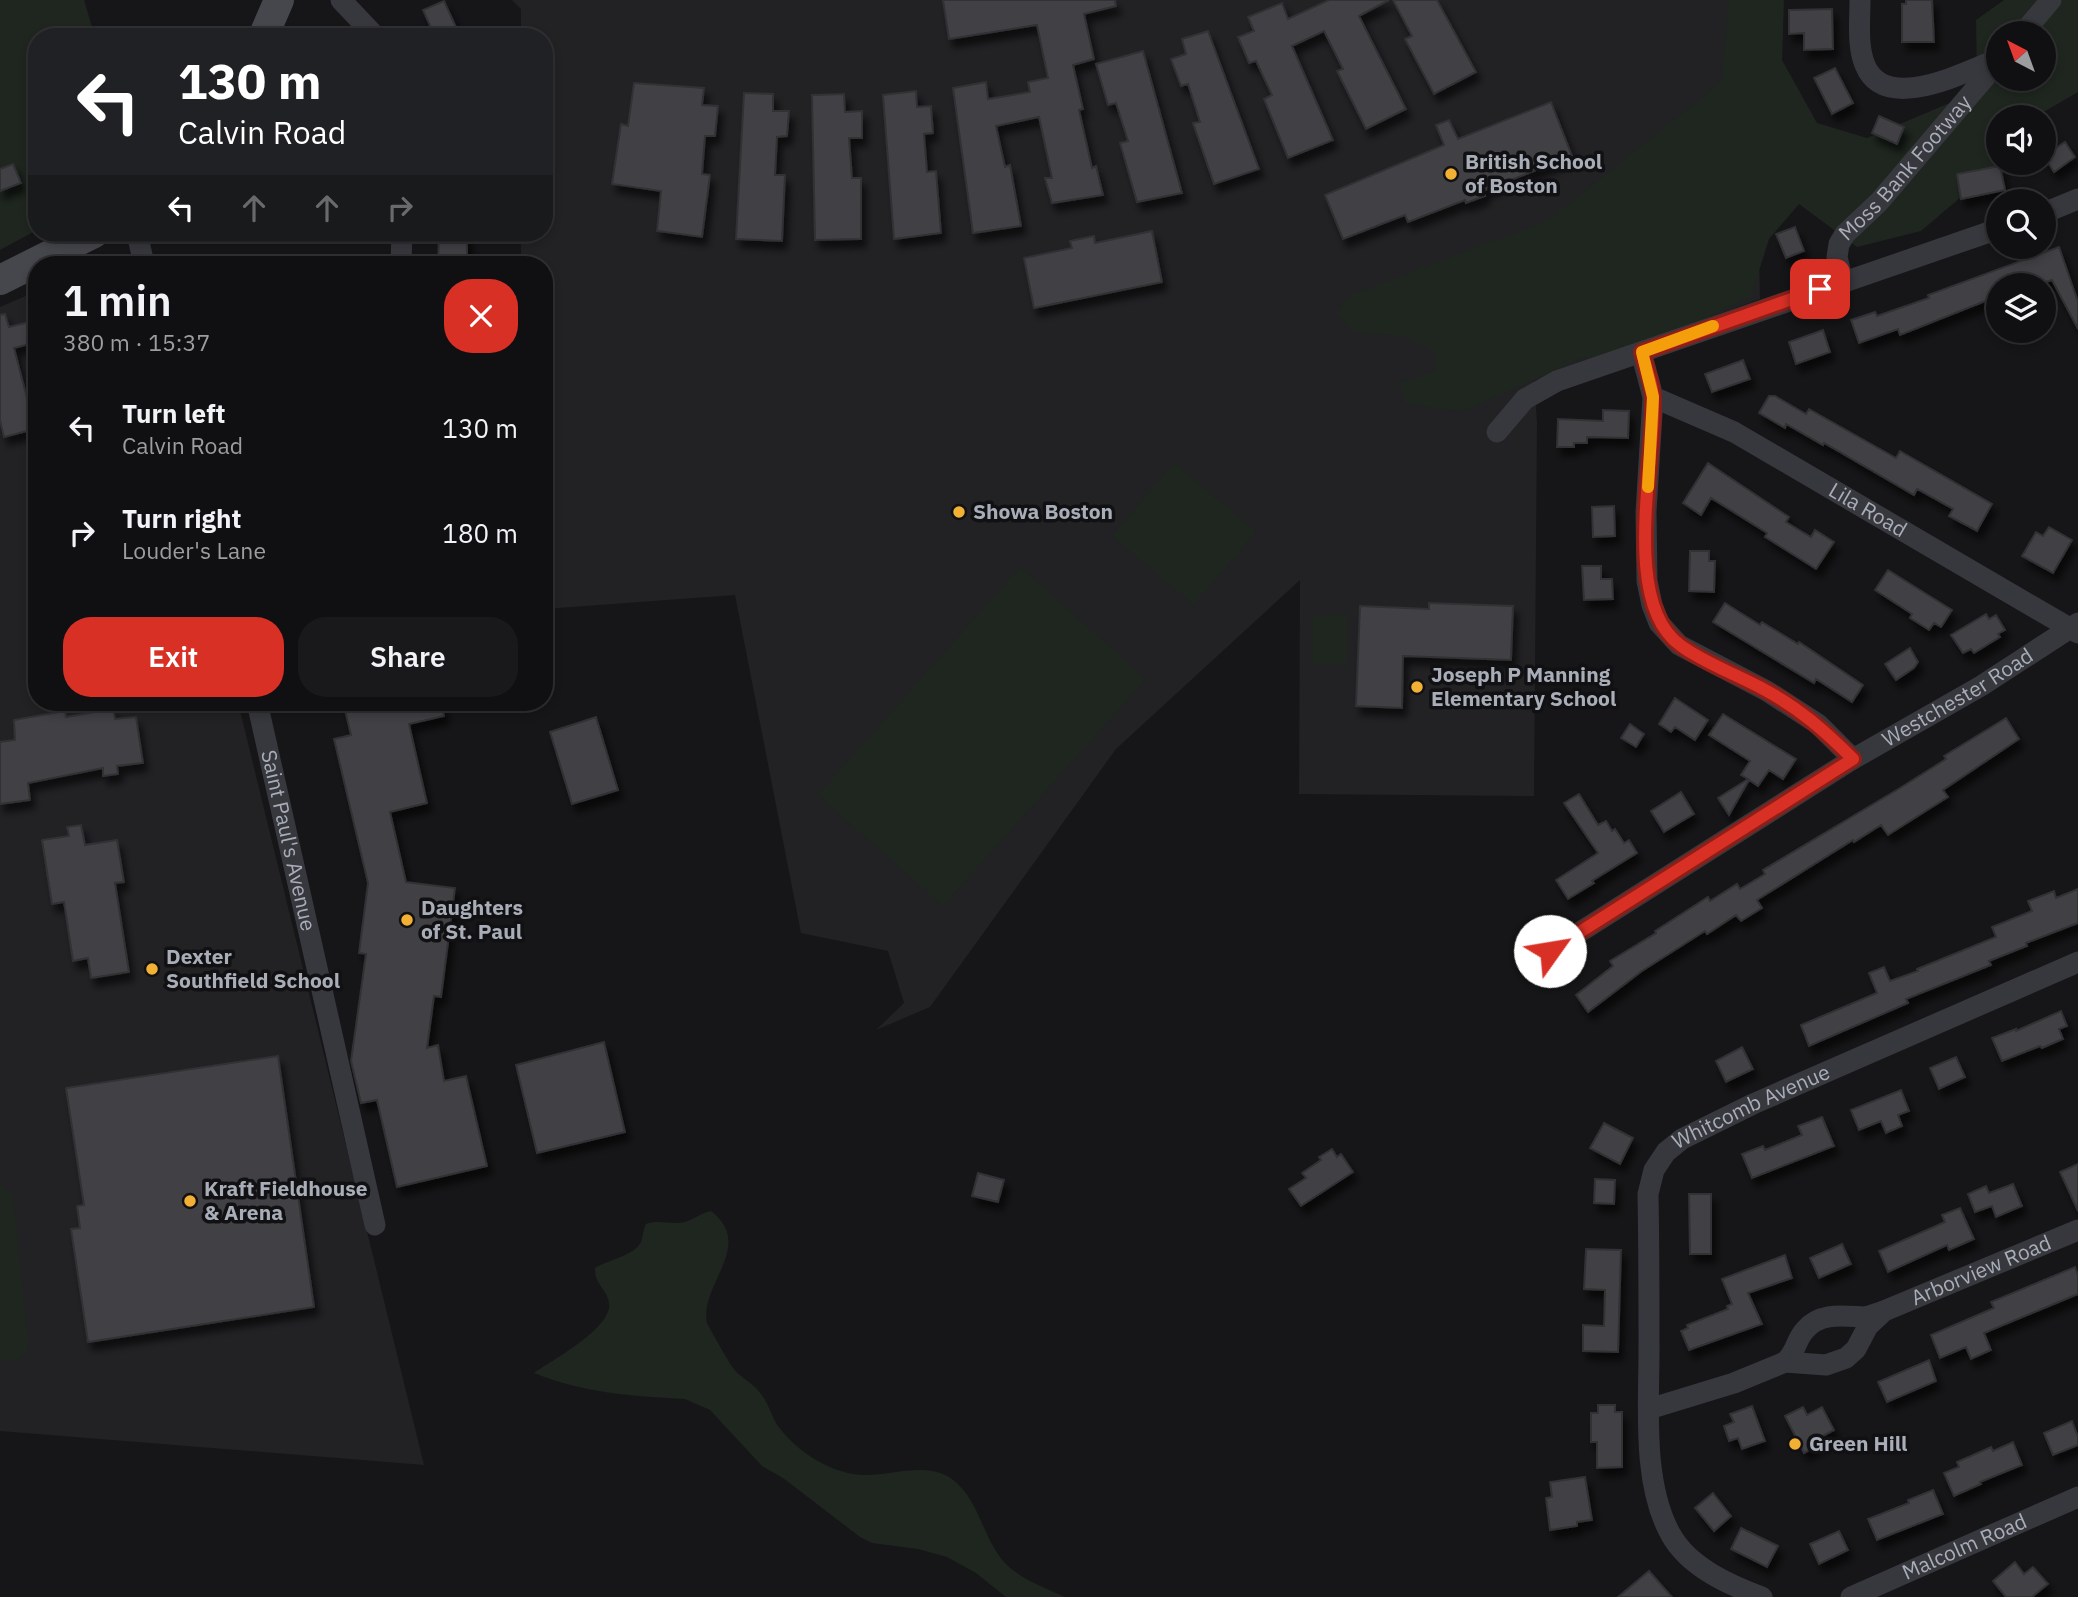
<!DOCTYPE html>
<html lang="en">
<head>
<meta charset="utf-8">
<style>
  :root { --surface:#101012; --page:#19191b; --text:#f1f3f6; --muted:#9c9d9f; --line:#303032; --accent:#d93025 }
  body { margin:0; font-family:"IBM Plex Sans",sans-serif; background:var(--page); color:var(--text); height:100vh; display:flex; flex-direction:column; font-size:26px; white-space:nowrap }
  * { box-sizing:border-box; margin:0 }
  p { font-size:23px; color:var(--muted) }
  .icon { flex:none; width:38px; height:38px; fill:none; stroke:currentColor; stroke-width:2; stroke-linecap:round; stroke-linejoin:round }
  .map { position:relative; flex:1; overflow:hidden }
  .drawer { position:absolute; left:28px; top:256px; width:525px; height:455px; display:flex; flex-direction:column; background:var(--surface); border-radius:28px; box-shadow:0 4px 10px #0003,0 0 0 2px var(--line) }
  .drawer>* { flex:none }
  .top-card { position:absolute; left:28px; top:28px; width:525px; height:214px; border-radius:28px; box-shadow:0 4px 10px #0003,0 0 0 2px var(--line); background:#202124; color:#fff; overflow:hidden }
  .needle { width:46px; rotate:319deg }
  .controls { position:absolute; left:1986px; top:21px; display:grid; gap:14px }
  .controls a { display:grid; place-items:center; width:70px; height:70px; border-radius:50%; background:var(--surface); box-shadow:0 4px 10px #0003,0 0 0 2px var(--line); font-size:35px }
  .pin { position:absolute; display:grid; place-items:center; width:60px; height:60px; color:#fff; margin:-30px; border-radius:14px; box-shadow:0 4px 10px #0006 }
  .me { position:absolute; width:77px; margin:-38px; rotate:58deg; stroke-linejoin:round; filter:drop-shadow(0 0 5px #0008) }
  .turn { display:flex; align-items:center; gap:24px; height:147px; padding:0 35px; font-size:32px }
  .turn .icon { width:91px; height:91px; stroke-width:2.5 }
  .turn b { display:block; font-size:49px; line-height:60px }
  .lanes { display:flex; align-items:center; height:66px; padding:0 35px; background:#0003; justify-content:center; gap:35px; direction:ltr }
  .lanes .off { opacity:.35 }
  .round { display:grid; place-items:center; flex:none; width:74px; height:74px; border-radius:28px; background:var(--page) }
  .summary { display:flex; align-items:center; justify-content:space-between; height:119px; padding:0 35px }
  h1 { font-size:42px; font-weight:600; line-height:52px }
  .cta { display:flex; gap:14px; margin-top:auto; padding:14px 35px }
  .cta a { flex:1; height:80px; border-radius:28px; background:var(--accent); color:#fff; font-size:28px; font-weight:600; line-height:80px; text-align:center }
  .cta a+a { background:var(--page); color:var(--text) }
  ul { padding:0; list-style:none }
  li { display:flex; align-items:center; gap:21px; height:105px; padding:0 35px }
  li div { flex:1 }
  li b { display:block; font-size:26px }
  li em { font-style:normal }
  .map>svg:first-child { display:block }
  .built { fill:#222225 }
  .green { fill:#1e261f; fill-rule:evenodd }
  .building { fill:#404145; stroke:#303034; stroke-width:2; filter:url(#shadow) }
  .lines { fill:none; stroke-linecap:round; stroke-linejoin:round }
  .street { stroke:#37383d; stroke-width:21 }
  .secondary { stroke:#45474d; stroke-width:30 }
  .route-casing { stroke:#8d1f18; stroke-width:18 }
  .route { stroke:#d93025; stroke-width:12 }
  .slow { stroke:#f59e0b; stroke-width:12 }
  .poi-dot { fill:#f2b134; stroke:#111113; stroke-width:2.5 }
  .labels { text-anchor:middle; stroke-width:7; stroke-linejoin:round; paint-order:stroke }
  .poi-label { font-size:21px; font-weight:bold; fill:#a8adb8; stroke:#111113; text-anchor:start }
  .street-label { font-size:21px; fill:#a8adb8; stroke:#111113 }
</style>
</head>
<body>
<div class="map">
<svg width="2078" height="1597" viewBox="0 0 2078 1597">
  <defs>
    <filter id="shadow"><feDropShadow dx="4.5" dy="8" stdDeviation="3.5" flood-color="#0009"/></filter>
  </defs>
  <rect width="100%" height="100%" fill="#161618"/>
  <path class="built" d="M512 0H1754L1760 299 1534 381 1537 422 1534 796 1299 794 1300 580 1116 749 930 1007 876 1030 904 1003 888 951 801 933 735 595 544 609V264H521V233H544V37H521V9Z
    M37 291V702H238L424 1465 0 1431V307Z"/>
  <path class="green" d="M0 0H84L95 37H37V230L0 250Z
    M1729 0H1784L1782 60 1817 123 1867 138 1952 102 1977 75 1976 20 2004 0H2078V92L2035 117H1998V163H2001L1921 231 1857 247 1799 204 1769 239 1751 296 1633 354 1580 359 1464 411 1406 405 1399 383 1436 371V353L1407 337 1353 332 1338 313 1348 296 1549 220 1721 82ZM1998 33H2044V79H1998Z
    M1174 463 1256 532 1194 605 1112 536Z
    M1020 567 1146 679 943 906 818 795Z
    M1347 614V665H1313V615Z
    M0 1185 12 1192 29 1348 20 1359 0 1361Z
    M711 1211C756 1246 699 1284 707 1323 708 1326 728 1360 731 1365 738 1377 753 1382 761 1394 769 1404 771 1416 778 1426 797 1452 832 1474 863 1475 892 1476 926 1461 952 1479 980 1500 982 1538 1005 1563 1020 1579 1046 1588 1065 1597H1006L976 1573 947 1557 918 1549 872 1543 860 1537 783 1478 762 1466 710 1410 685 1399C632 1396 583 1393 534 1373 551 1361 613 1328 609 1303 607 1289 594 1284 595 1268 608 1260 635 1255 641 1242 643 1236 643 1230 646 1224 658 1219 671 1225 685 1222 694 1219 701 1213 711 1211Z"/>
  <path class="building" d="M943 0H1115L1116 6 1084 14 1094 59 1073 65 1083 109 1079 110 1092 168 1096 166 1103 195 1052 203 1045 178H1052L1039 117 996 126 1005 167 1010 165 1021 226 973 233 953 88 986 82 988 99 1030 92 1028 82 1048 78 1037 25 949 39Z
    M1329 0H1389L1359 16 1406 109 1366 129 1337 71 1343 69 1324 31 1292 46 1333 140 1288 158 1264 99 1272 95 1256 61 1249 63 1238 37 1254 31 1248 17 1282 3 1288 19Z
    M1393 0H1437L1476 72 1434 94 1405 39 1412 36Z
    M1906 0H1932L1934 42H1902V4H1906Z
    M444 1 456 27 450 30 453 37H435L423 10Z
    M1832 9 1833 49 1804 50V33L1789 34V10Z
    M1208 31 1259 169 1214 184 1193 123 1200 122 1188 84 1181 86 1171 59 1186 54 1182 39Z
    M1143 51 1182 193 1137 202 1120 143 1128 141 1116 103 1108 105 1096 64Z
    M1835 68 1853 103 1832 114 1814 78Z
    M634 83 704 88 702 105 718 106 715 136H705L702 174 710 175 702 237 657 231 661 191 612 184 621 124 628 126Z
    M916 91 917 107 931 106 933 133 924 134 927 172 936 171 941 233 894 239 883 95Z
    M744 93 773 94V111H789L787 136 777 137 775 175H785L782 241 736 239Z
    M844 94 845 112 862 111V138H849L852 178H861V239L815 240 812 95Z
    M1551 102 1572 156 1483 191 1485 196 1466 203 1465 200 1408 222 1405 215 1343 239 1325 195 1444 145 1436 125 1449 120 1458 139Z
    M1879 116 1904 127 1897 144 1872 133Z
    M2065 142 2075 157 2054 172 2044 156Z
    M13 164 21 183 0 191V169Z
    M2000 166 2005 190 1961 199 1957 174Z
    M1795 227 1804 251 1786 258 1776 234Z
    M1152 231 1162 282 1034 308 1024 258 1072 248 1070 241 1094 236 1095 243Z
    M439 233H467V264H438Z
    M2059 247 2078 302V329L2052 280 2037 285H1998V296L1900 335 1898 329 1859 343 1851 320 1875 312 1877 316 1929 298 1928 295Z
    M5 314 9 327 37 320V342L14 348 35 429 4 437 0 420V315Z
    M1823 330 1830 352 1796 364 1789 342Z
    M1743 360 1750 379 1712 392 1705 374Z
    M1769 396H1775L1806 414 1809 409 1896 458 1900 451 1992 504 1977 531 1949 516 1953 509 1917 489 1914 495 1824 443 1823 445 1786 424 1785 428 1759 413Z
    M1603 410 1629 411 1628 438 1587 437V443H1574V447H1557L1558 419 1603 421Z
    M1708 463 1789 517 1786 522 1811 537 1815 530 1834 542 1816 569 1765 537 1767 533 1711 498 1701 515 1683 503Z
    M1614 506 1615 536 1593 537 1592 507Z
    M2049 527 2072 540 2053 573 2022 556 2036 532 2043 536Z
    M1690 551H1709V561H1715L1714 592 1689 591Z
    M1582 566H1601V579H1612L1613 599 1584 600Z
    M1888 570 1952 610 1941 627 1934 623 1929 630 1910 618 1912 614 1875 590Z
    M1429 603 1513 606 1511 660 1403 656 1402 708 1356 706 1360 606 1429 609Z
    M1725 603 1760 625 1762 622 1798 644 1799 642 1863 685 1852 702 1816 679 1814 683 1713 622Z
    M1986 614 1989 619 1996 615 2005 630 1998 634 2000 637 1974 653 1971 649 1963 653 1951 635Z
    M1910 648 1918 662 1914 668 1896 680 1885 664Z
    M1675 698 1708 720 1695 740 1675 727 1671 732 1659 724Z
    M343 702H441L444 716 409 724 427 803 390 812 406 882 455 888 441 997 434 996 427 1048 438 1045 444 1081 466 1076 487 1166 397 1187 377 1100 361 1103 351 1061 366 954 359 953 368 883 334 739 351 735Z
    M113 709 115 719 136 717 143 763 117 766 118 774 103 776V768L28 783 30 800 0 804V742L15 740 14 720 65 711 66 717Z
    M1723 714 1796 759 1783 779 1769 770 1758 786 1749 780 1729 815 1718 798 1748 779 1741 775 1750 761 1709 735Z
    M596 717 618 790 572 804 550 732Z
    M2006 718 2019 739 1943 790 1948 797 1888 835 1881 825 1854 842 1853 840 1757 900 1762 908 1741 921 1736 915 1707 934 1705 931 1642 971 1588 1012 1576 995 1613 966 1610 961 1656 933 1655 931 1708 897 1710 901 1737 884 1740 889 1765 874 1763 870 1900 788 1946 759 1944 756Z
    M1630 724 1644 734 1636 747 1621 738Z
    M1681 792 1694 814 1664 832 1651 811Z
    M1579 794 1598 825 1606 821 1612 831 1615 829 1624 843 1629 840 1637 853 1592 881 1594 883 1568 899 1556 880 1598 853 1564 803Z
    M81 825 85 845 117 840 124 882 115 883 129 972 91 978 88 958 73 961 64 902 52 904 42 840 69 836 67 827Z
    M2078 889V923L2026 943 2027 946 1989 961 1991 965 1906 999 1908 1003 1809 1046 1801 1025 1877 993 1869 973 1884 967 1890 981 1918 971 1917 969 1996 937 1992 927 2032 911 2028 901 2054 891 2056 898Z
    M2061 1011 2067 1026 2059 1029 2063 1039 2042 1048 2040 1046 2002 1061 1992 1038 2016 1029V1031Z
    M604 1042 625 1132 537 1153 516 1065Z
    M1742 1047 1753 1069 1726 1082 1716 1061Z
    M278 1056 314 1307 88 1342 71 1229 80 1228 77 1206 84 1205 66 1088Z
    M1956 1057 1965 1077 1939 1089 1930 1068Z
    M1901 1090 1909 1111 1898 1115 1902 1126 1886 1133 1881 1121 1859 1130 1851 1110Z
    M1822 1117 1834 1146 1752 1178 1742 1154 1763 1146 1765 1150 1802 1135 1798 1126Z
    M1604 1123 1633 1138 1620 1164 1590 1148Z
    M1332 1149 1337 1157 1341 1154 1353 1172 1301 1206 1289 1189 1306 1178 1302 1173 1321 1160 1319 1157Z
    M2078 1164V1211L2060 1172Z
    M978 1173 1004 1180 998 1202 972 1196Z
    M1595 1179 1615 1180 1614 1204 1594 1203Z
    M2013 1184 2022 1206 1996 1217 1992 1206 1975 1212 1968 1194 1986 1186 1989 1193Z
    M1689 1194H1711V1254H1690Z
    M1960 1208 1974 1239 1949 1250 1947 1245 1888 1272 1879 1251 1945 1222 1942 1215Z
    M1842 1244 1851 1264 1819 1278 1810 1258Z
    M1586 1249 1621 1250 1618 1352 1583 1351V1325L1604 1326 1605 1290 1584 1289Z
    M1785 1255 1792 1278 1748 1293 1762 1324 1689 1350 1681 1331 1688 1328 1687 1325 1728 1309 1727 1306 1732 1304 1722 1279Z
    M2075 1267 2078 1275V1294L1984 1333 1991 1350 1971 1359 1966 1347 1940 1358 1931 1335 1994 1308 1991 1302Z
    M1929 1360 1936 1381 1887 1402 1878 1382Z
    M1598 1405H1615V1412H1622V1467L1597 1468V1442H1591V1413H1598Z
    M1752 1406 1765 1441 1742 1449 1738 1438 1729 1441 1724 1426 1734 1422 1730 1414Z
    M1803 1407 1807 1415 1822 1407 1834 1430 1819 1438 1822 1443 1804 1453 1785 1416Z
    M2072 1421 2078 1437V1445L2053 1455 2044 1433Z
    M2013 1442 2022 1465 1980 1482 1981 1484 1954 1496 1944 1473 1959 1467 1957 1462 1991 1447 1993 1451Z
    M1585 1477 1592 1520 1577 1522V1526L1550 1530 1546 1498 1552 1497 1550 1482Z
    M1933 1490 1943 1514 1877 1540 1868 1519 1909 1503 1908 1500Z
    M1713 1493 1731 1516 1714 1531 1695 1508Z
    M1741 1528 1778 1546 1767 1567 1731 1549Z
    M1839 1531 1848 1550 1819 1564 1810 1544Z
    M2015 1562 2024 1574 2033 1567 2048 1584 2032 1597H2006L1993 1581Z
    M1649 1571 1672 1597H1618Z"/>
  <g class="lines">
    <g class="street">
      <path d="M341 0 376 37"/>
      <path d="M1860 0C1860 20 1857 46 1865 65 1885 115 1966 71 1998 59"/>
      <path d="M2023 33 2051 0"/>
      <path d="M2044 213 2078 199"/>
      <path d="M137 233 144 264"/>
      <path d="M401 264 402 233"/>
      <path id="s1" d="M1843 282 1837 257 1839 244 1845 234 1879 202 1998 62"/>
      <path d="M1641 352 1653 397 1646 512 1647 581 1652 605 1659 623 1679 645 1767 691 1818 724 1853 759"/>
      <path id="s2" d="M1653 397 1734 432 2078 633"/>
      <path d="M1497 432 1525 399 1557 381 1998 229"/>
      <path id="s3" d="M257 702 375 1225"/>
      <path id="s4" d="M1550 951 1853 759 1981 686 2078 623"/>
      <path d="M1785 1362C1797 1351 1795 1341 1805 1330 1820 1312 1843 1316 1863 1317 1869 1317 1877 1313 1884 1311"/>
      <path id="s5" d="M1649 1409 1734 1383 1785 1362 1826 1365 1846 1358 1856 1349 1868 1326 1884 1311 2078 1230"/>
      <path id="s6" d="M1762 1597C1729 1585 1689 1567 1671 1535 1642 1484 1649 1407 1649 1350 1649 1298 1649 1246 1648 1194L1654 1170 1666 1152 1682 1139 1753 1104 2078 962"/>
      <path id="s7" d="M1851 1597 2078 1497"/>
    </g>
    <path class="secondary" d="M263 37 279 0
      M0 280 94 233"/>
  </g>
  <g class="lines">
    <g class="route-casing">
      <path id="route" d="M1550 951 1853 759C1826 732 1799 708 1765 690 1740 676 1702 662 1680 645 1621 602 1655 463 1653 399 1653 384 1645 367 1642 352L1820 289"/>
    </g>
    <use href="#route" class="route"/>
    <path class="slow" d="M1648 487 1653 397 1642 352 1713 326"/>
  </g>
  <g class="poi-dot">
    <circle cx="1451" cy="174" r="7"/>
    <circle cx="959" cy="512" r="7"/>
    <circle cx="1417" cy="687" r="7"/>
    <circle cx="407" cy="920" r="7"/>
    <circle cx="152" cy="969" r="7"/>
    <circle cx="190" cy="1201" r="7"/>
    <circle cx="1795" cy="1444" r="7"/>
  </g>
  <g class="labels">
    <g class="poi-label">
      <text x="1465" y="169">British School<tspan x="1465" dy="24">of Boston</tspan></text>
      <text x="973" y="519">Showa Boston</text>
      <text x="1431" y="682">Joseph P Manning<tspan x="1431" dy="24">Elementary School</tspan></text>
      <text x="421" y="915">Daughters<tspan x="421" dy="24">of St. Paul</tspan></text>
      <text x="166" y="964">Dexter<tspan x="166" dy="24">Southfield School</tspan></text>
      <text x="204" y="1196">Kraft Fieldhouse<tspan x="204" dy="24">&amp; Arena</tspan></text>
      <text x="1809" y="1451">Green Hill</text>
    </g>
    <g class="street-label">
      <text dy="7" stroke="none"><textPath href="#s1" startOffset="140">Moss Bank Footway</textPath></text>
      <text dy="7" stroke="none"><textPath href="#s2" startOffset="243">Lila Road</textPath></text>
      <text dy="7" stroke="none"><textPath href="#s4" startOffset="480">Westchester Road</textPath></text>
      <text dy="7" stroke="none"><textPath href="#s3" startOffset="142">Saint Paul's Avenue</textPath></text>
      <text dy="7" stroke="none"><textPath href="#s6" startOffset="600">Whitcomb Avenue</textPath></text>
      <text dy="7" stroke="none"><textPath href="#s5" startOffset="373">Arborview Road</textPath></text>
      <text dy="7" stroke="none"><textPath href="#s7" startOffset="124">Malcolm Road</textPath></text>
    </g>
  </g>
</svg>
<div class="controls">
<a><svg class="needle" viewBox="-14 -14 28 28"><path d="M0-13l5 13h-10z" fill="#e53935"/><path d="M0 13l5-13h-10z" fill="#9c9d9f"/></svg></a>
<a><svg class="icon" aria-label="sound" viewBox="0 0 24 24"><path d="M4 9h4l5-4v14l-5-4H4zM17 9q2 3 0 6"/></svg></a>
<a><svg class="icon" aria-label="search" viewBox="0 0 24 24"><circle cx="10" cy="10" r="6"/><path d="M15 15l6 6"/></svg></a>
<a><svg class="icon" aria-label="layers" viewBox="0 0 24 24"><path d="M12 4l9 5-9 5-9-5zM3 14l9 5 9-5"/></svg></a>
</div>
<div class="pin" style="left:1820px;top:289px;background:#d93025"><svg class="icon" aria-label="arrive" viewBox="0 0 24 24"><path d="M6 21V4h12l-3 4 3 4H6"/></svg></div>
<svg class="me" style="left:1550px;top:951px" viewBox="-20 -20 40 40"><circle r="19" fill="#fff"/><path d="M0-13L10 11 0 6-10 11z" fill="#d93025"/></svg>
<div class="top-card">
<div class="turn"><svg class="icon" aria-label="left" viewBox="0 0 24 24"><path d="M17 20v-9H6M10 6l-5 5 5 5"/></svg><div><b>130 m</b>Calvin Road</div></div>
<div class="lanes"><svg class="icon" aria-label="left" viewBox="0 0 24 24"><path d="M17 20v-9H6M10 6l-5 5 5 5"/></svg><svg class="icon off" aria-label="ahead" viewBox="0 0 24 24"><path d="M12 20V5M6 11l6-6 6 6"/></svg><svg class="icon off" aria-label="ahead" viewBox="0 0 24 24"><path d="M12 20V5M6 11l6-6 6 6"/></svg><svg class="icon off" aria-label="right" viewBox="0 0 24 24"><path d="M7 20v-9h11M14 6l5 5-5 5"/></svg></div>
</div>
<section class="drawer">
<div class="summary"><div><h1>1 min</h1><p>380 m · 15:37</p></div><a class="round" style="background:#d93025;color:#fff"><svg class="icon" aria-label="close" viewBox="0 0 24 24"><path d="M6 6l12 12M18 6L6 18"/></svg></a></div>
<ul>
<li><svg class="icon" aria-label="left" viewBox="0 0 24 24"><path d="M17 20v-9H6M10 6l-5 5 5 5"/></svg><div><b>Turn left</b><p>Calvin Road</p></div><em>130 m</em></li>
<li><svg class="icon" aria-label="right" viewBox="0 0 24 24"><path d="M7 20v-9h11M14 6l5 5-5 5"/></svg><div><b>Turn right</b><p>Louder's Lane</p></div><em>180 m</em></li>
</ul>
<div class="cta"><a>Exit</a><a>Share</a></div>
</section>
</div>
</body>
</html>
